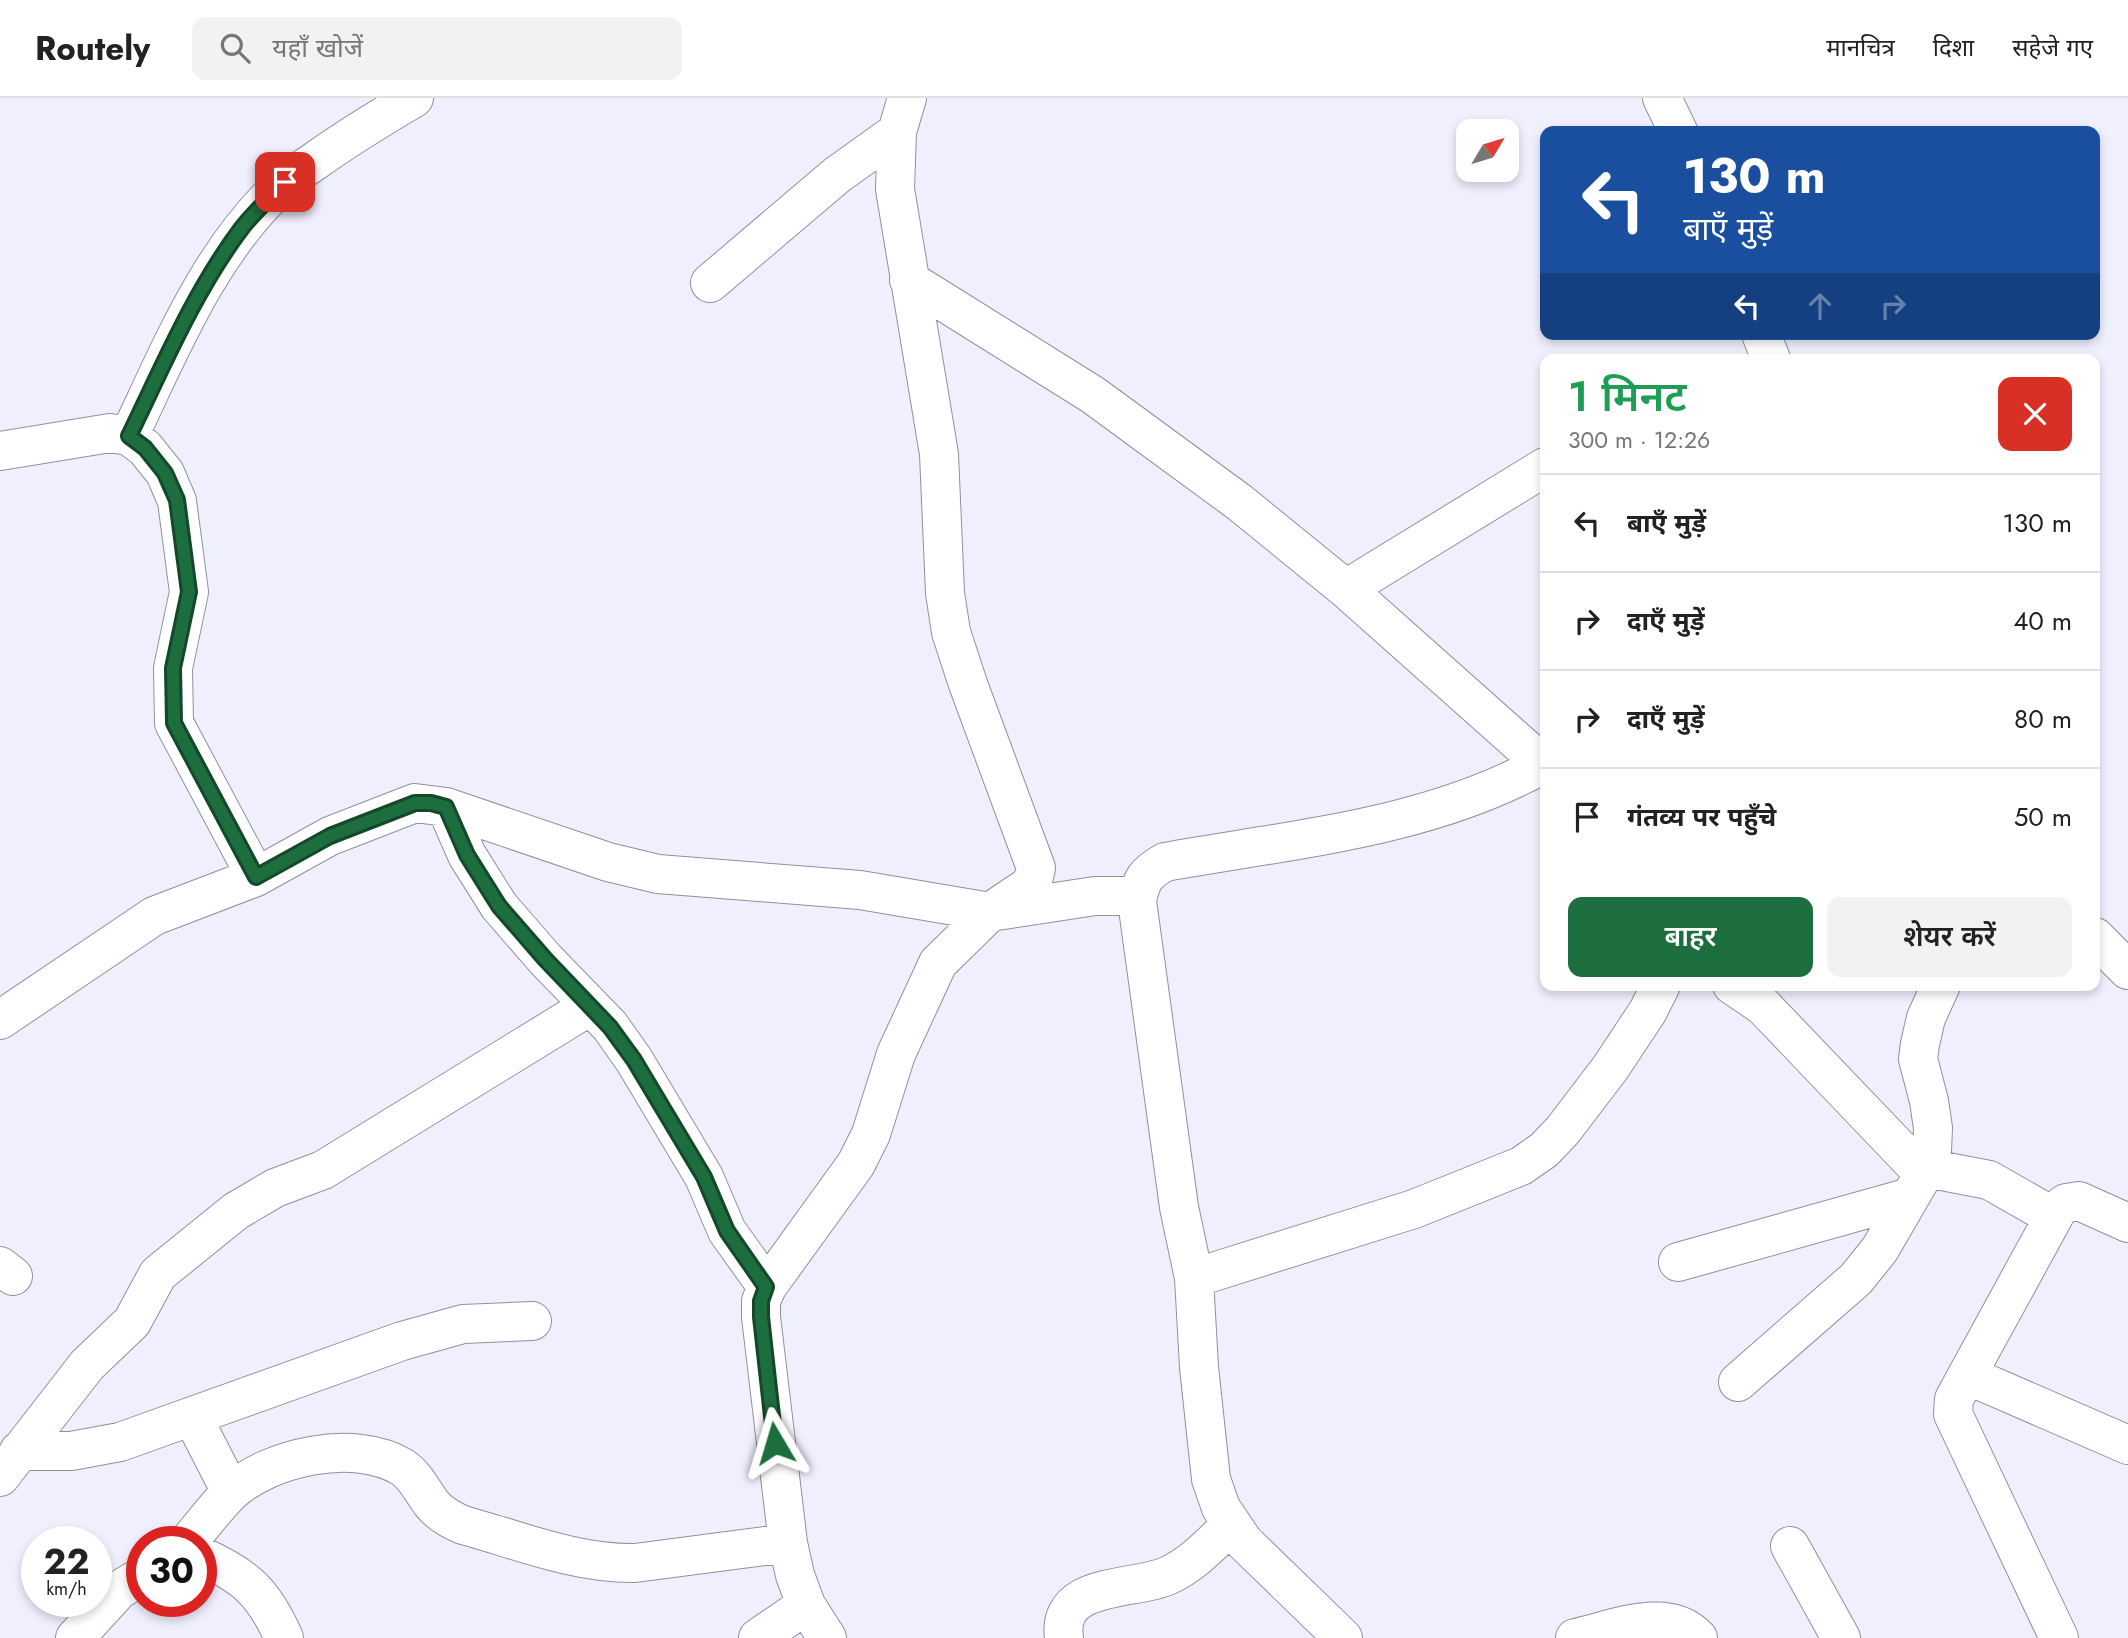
<!DOCTYPE html>
<html lang="hi">
<head>
<meta charset="utf-8">
<style>
  :root { --surface:#fff; --page:#f2f2f2; --text:#222; --muted:#767676; --line:#e0e0e0; --accent:#1d6e3f }
  body { margin:0; font-family:Jost,"Noto Sans Devanagari",sans-serif; background:var(--page); color:var(--text); height:100vh; display:flex; flex-direction:column; font-size:26px; white-space:nowrap }
  * { box-sizing:border-box; margin:0 }
  p { font-size:23px; color:var(--muted) }
  .icon { flex:none; width:38px; height:38px; fill:none; stroke:currentColor; stroke-width:2; stroke-linecap:round; stroke-linejoin:round }
  .map { position:relative; flex:1; overflow:hidden }
  .drawer { position:absolute; left:1540px; top:256px; width:560px; height:637px; display:flex; flex-direction:column; background:var(--surface); border-radius:14px; box-shadow:0 4px 10px #0003 }
  .drawer>* { flex:none }
  .hud { position:absolute; left:1540px; top:28px; width:560px; height:214px; border-radius:14px; box-shadow:0 4px 10px #0003; background:#1a4fa0; color:#fff; overflow:hidden }
  .needle { width:46px; rotate:52deg }
  .controls { position:absolute; left:1456px; top:21px; display:grid; gap:14px }
  .controls a { display:grid; place-items:center; width:63px; height:63px; border-radius:14px; background:var(--surface); box-shadow:0 4px 10px #0003; font-size:35px }
  .speed { position:absolute; left:21px; top:1428px; display:flex; gap:14px; font-size:35px; font-weight:700; text-align:center }
  .speed>* { display:grid; place-content:center; width:91px; height:91px; border-radius:50%; background:var(--surface); box-shadow:0 4px 10px #0003; line-height:1 }
  .speed small { font-size:18px; font-weight:400 }
  .speed .limit { border:10px solid #d22; background:#fff; color:#111 }
  .pin { position:absolute; display:grid; place-items:center; width:60px; height:60px; color:#fff; margin:-30px; border-radius:14px; box-shadow:0 4px 10px #0006 }
  .me { position:absolute; width:77px; margin:-38px; rotate:353deg; stroke-linejoin:round; filter:drop-shadow(0 0 5px #0008) }
  .turn { display:flex; align-items:center; gap:24px; height:147px; padding:0 28px; font-size:32px }
  .turn .icon { width:91px; height:91px; stroke-width:2.5 }
  .turn b { display:block; font-size:49px; line-height:60px }
  .lanes { display:flex; align-items:center; height:66px; padding:0 28px; background:#0003; justify-content:center; gap:35px; direction:ltr }
  .lanes .off { opacity:.35 }
  .round { display:grid; place-items:center; flex:none; width:74px; height:74px; border-radius:14px; background:var(--page) }
  .headline { display:flex; align-items:center; justify-content:space-between; height:119px; padding:0 28px }
  h1 { font-size:42px; font-weight:600; line-height:52px; color:#1e9e55 }
  .button { display:flex; gap:14px; margin-top:auto; padding:14px 28px }
  .button a { flex:1; height:80px; border-radius:14px; background:var(--accent); color:#fff; font-size:28px; font-weight:600; line-height:80px; text-align:center }
  .button a+a { background:var(--page); color:var(--text) }
  ul { padding:0; list-style:none }
  li { display:flex; align-items:center; gap:21px; height:98px; padding:0 28px; border-top:2px solid var(--line) }
  li div { flex:1 }
  li b { display:block; font-size:26px }
  li em { font-style:normal }
  header { display:flex; align-items:center; gap:42px; box-sizing:border-box; height:98px; padding:0 35px; background:var(--surface); border-bottom:2px solid var(--line) }
  header strong { font-size:33px }
  nav { display:flex; gap:38px; margin-inline-start:auto; font-size:24px }
  .search { width:490px; height:63px; background:var(--page); display:flex; align-items:center; gap:18px; box-sizing:border-box; padding:0 24px; border-radius:14px; color:var(--muted); font-size:26px }
  .map>svg:first-child { display:block }
  .lines { fill:none; stroke-linecap:round; stroke-linejoin:round }
  .minor-casing { stroke:#90909d; stroke-width:40 }
  .major-casing { stroke:#90909d; stroke-width:40 }
  .minor { stroke:#fff; stroke-width:38 }
  .major { stroke:#fff; stroke-width:38 }
  .route-casing { stroke:#134829; stroke-width:18 }
  .route { stroke:#1d6e3f; stroke-width:12 }
</style>
</head>
<body>
<header>
<strong>Routely</strong>
<div class="search"><svg class="icon" aria-label="search" viewBox="0 0 24 24"><circle cx="10" cy="10" r="6"/><path d="M15 15l6 6"/></svg>यहाँ खोजें</div>
<nav><a>मानचित्र</a><a>दिशा</a><a>सहेजे गए</a></nav>
</header>
<div class="map">
<svg width="2128" height="1540" viewBox="0 0 2128 1540">
  <rect width="100%" height="100%" fill="#f0effe"/>
  <g class="lines">
    <g class="minor-casing">
      <path id="minor" d="M909 182 1093 297 1239 404 1346 491 1545 668
        M710 185 837 77 897 34
        M129 338C171 250 210 152 284 85 293 77 305 70 315 63 347 40 380 20 414 0
        M0 353 110 335 129 338 145 350 165 375 177 403 189 494 173 570 174 625 256 779
        M1346 491 1545 369
        M446 709 467 757 499 808 545 861 610 928 634 962 704 1079 727 1133 767 1189
        M1732 887 1763 908 1916 1068 1989 1082 2052 1118
        M0 922 154 818 256 779 330 738 415 705 446 709 608 764 658 776 860 792 990 814 1095 798H1127L1137 803
        M1678 1164 1910 1099
        M0 1168 13 1178
        M1194 1180 1414 1111 1521 1068 1544 1052 1563 1032 1611 969 1648 913 1661 887
        M1967 1277 2128 1347
        M1738 1284 1856 1181 1880 1151 1923 1077 1932 1053 1933 1030 1929 1003 1918 961 1920 946 1926 920 1941 887
        M192 1318 231 1394
        M19 1353H71L120 1344 402 1243 463 1226 532 1223
        M0 1379 87 1267 132 1224 158 1176 236 1113 275 1090 323 1072 590 908
        M188 1444C202 1428 215 1410 230 1395 268 1359 355 1340 402 1369 416 1378 422 1393 432 1406 440 1416 451 1422 463 1427 518 1442 576 1466 635 1465L788 1445
        M1790 1448 1841 1540
        M201 1458C246 1478 264 1495 284 1540
        M75 1540 119 1492 142 1478
        M758 1540 806 1507
        M827 1540 806 1507 795 1477 788 1445 761 1219V1203L767 1189 856 1066 871 1036 896 956 938 865 990 814 1029 788 1034 779 1036 770 968 586 951 534 945 495 939 356 895 91 897 34 907 0
        M1064 1540C1056 1483 1133 1493 1167 1478 1192 1467 1211 1446 1231 1427
        M1343 1540 1244 1444 1221 1410 1211 1381 1199 1269 1194 1180 1179 1109 1137 803C1141 781 1146 775 1165 764 1293 741 1430 730 1545 665
        M1575 1540C1613 1532 1668 1507 1698 1540
        M2059 1540 1953 1316 1954 1301 2058 1111 2066 1105 2079 1103 2128 1125"/>
    </g>
    <g class="major-casing">
      <path id="major" d="M1662 0 1678 33
        M1761 236 1771 261
        M2095 839 2128 872"/>
    </g>
    <use href="#minor" class="minor"/>
    <use href="#major" class="major"/>
  </g>
  <g class="lines">
    <g class="route-casing">
      <path id="route" d="M285 84C271 99 254 114 241 131 194 194 163 268 129 338L145 350 165 375 177 402 189 494 173 570 174 625 256 779 330 738 415 705H431L446 709 467 757 499 808 545 861 610 929 634 962 704 1079 727 1133 766 1189 761 1203V1219L775 1345"/>
    </g>
    <use href="#route" class="route"/>
  </g>
</svg>
<div class="controls">
<a><svg class="needle" viewBox="-14 -14 28 28"><path d="M0-13l5 13h-10z" fill="#e53935"/><path d="M0 13l5-13h-10z" fill="#767676"/></svg></a>
</div>
<div class="speed"><div>22<small>km/h</small></div><div class="limit">30</div></div>
<div class="pin" style="left:285px;top:84px;background:#d93025"><svg class="icon" aria-label="arrive" viewBox="0 0 24 24"><path d="M6 21V4h12l-3 4 3 4H6"/></svg></div>
<svg class="me" style="left:775px;top:1345px" viewBox="-20 -20 40 40"><path d="M0-17L14 15 0 8-14 15z" fill="#1d6e3f" stroke="#fff" stroke-width="4"/></svg>
<div class="hud">
<div class="turn"><svg class="icon" aria-label="left" viewBox="0 0 24 24"><path d="M17 20v-9H6M10 6l-5 5 5 5"/></svg><div><b>130 m</b>बाएँ मुड़ें</div></div>
<div class="lanes"><svg class="icon" aria-label="left" viewBox="0 0 24 24"><path d="M17 20v-9H6M10 6l-5 5 5 5"/></svg><svg class="icon off" aria-label="ahead" viewBox="0 0 24 24"><path d="M12 20V5M6 11l6-6 6 6"/></svg><svg class="icon off" aria-label="right" viewBox="0 0 24 24"><path d="M7 20v-9h11M14 6l5 5-5 5"/></svg></div>
</div>
<section class="drawer">
<div class="headline"><div><h1>1 मिनट</h1><p>300 m · 12:26</p></div><a class="round" style="background:#d93025;color:#fff"><svg class="icon" aria-label="close" viewBox="0 0 24 24"><path d="M6 6l12 12M18 6L6 18"/></svg></a></div>
<ul>
<li><svg class="icon" aria-label="left" viewBox="0 0 24 24"><path d="M17 20v-9H6M10 6l-5 5 5 5"/></svg><div><b>बाएँ मुड़ें</b></div><em>130 m</em></li>
<li><svg class="icon" aria-label="right" viewBox="0 0 24 24"><path d="M7 20v-9h11M14 6l5 5-5 5"/></svg><div><b>दाएँ मुड़ें</b></div><em>40 m</em></li>
<li><svg class="icon" aria-label="right" viewBox="0 0 24 24"><path d="M7 20v-9h11M14 6l5 5-5 5"/></svg><div><b>दाएँ मुड़ें</b></div><em>80 m</em></li>
<li><svg class="icon" aria-label="arrive" viewBox="0 0 24 24"><path d="M6 21V4h12l-3 4 3 4H6"/></svg><div><b>गंतव्य पर पहुँचे</b></div><em>50 m</em></li>
</ul>
<div class="button"><a>बाहर</a><a>शेयर करें</a></div>
</section>
</div>
</body>
</html>
